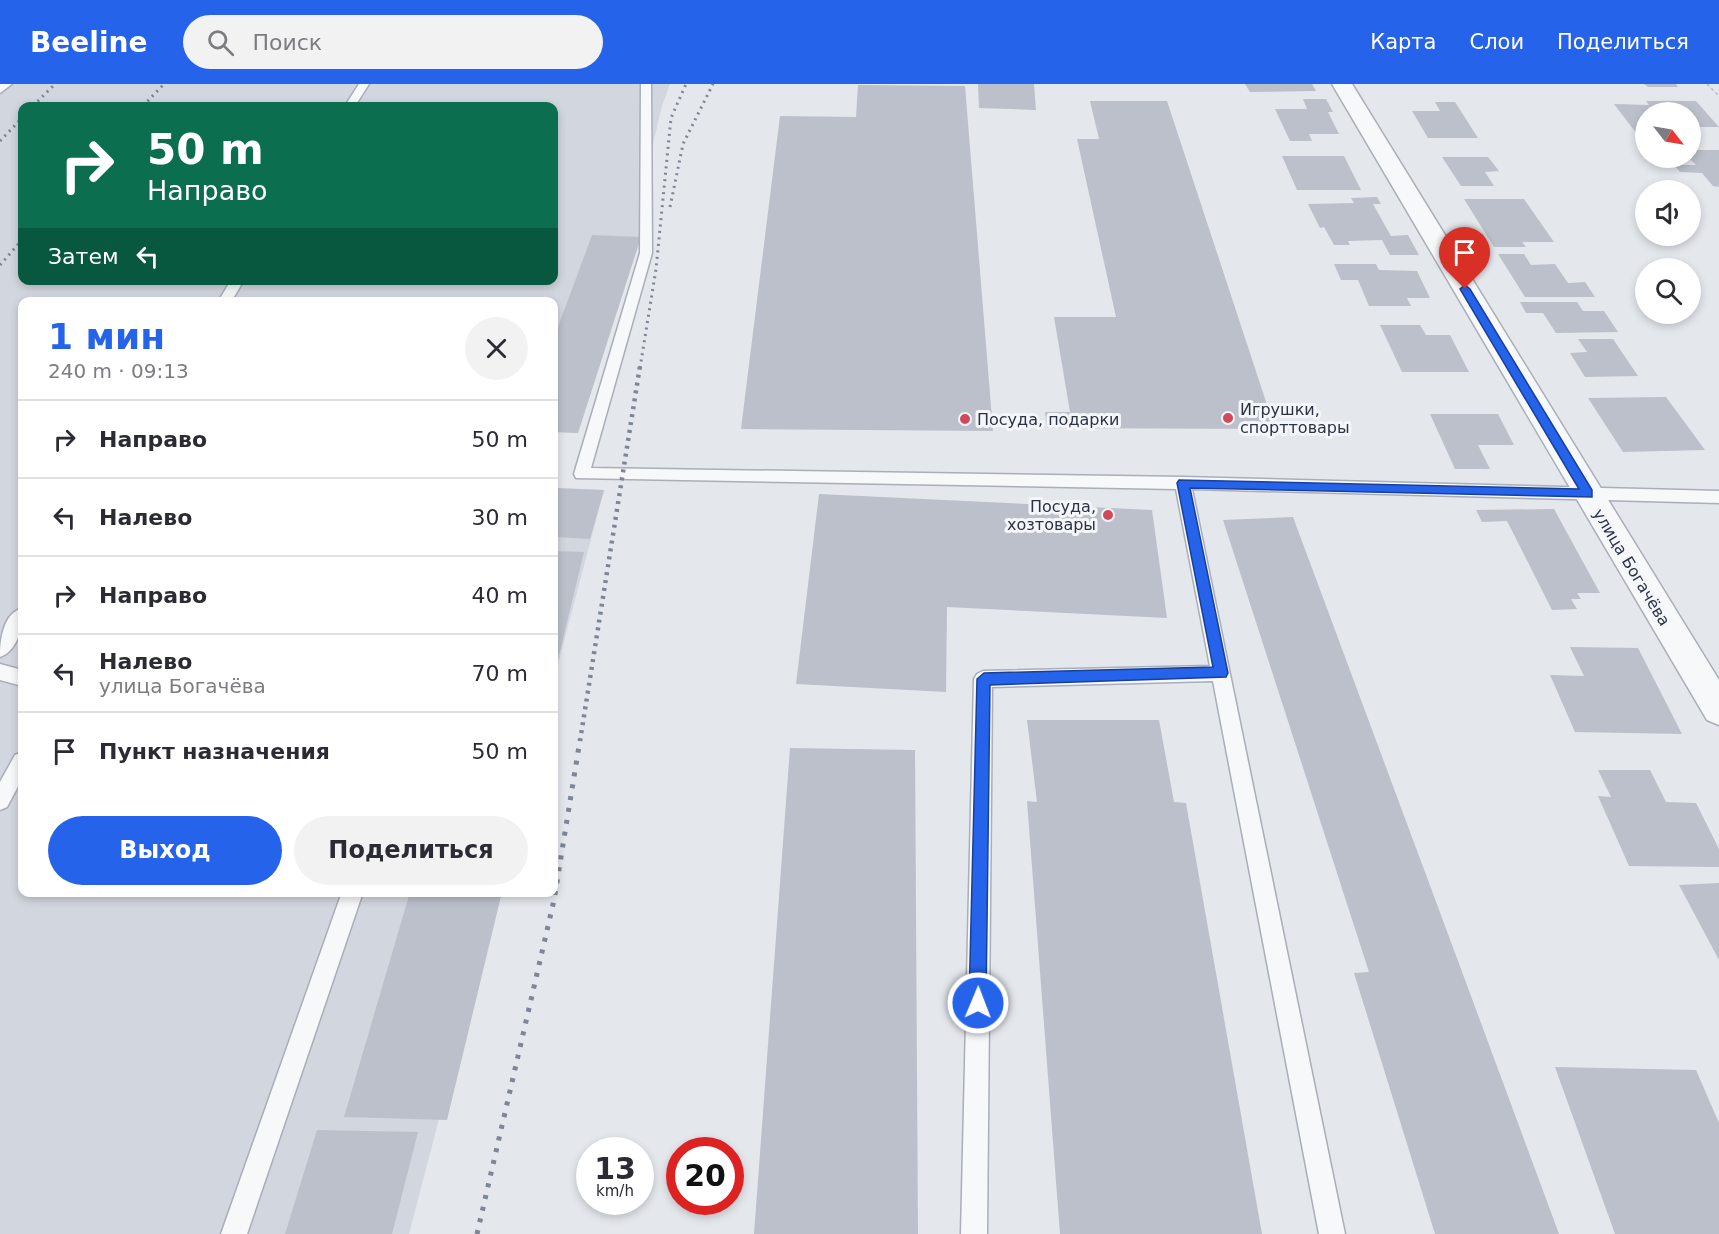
<!DOCTYPE html>
<html lang="ru">
<head>
<meta charset="utf-8">
<style>
  :root { --surface:#fff; --page:#f2f2f3; --text:#2b2b33; --muted:#7c7c81; --line:#e1e1e2; --accent:#2563eb }
  body { margin:0; font-family:"DejaVu Sans",sans-serif; background:var(--page); color:var(--text); height:100vh; display:flex; flex-direction:column; font-size:22px; white-space:nowrap }
  * { box-sizing:border-box; margin:0 }
  p { font-size:20px; color:var(--muted) }
  .icon { flex:none; width:33px; height:33px; fill:none; stroke:currentColor; stroke-width:2; stroke-linecap:round; stroke-linejoin:round }
  .map { position:relative; flex:1; overflow:hidden }
  .drawer { position:absolute; left:18px; top:213px; width:540px; height:600px; display:flex; flex-direction:column; background:var(--surface); border-radius:12px; box-shadow:0 3px 9px #0003 }
  .drawer>* { flex:none }
  .top-card { position:absolute; left:18px; top:18px; width:540px; height:183px; border-radius:12px; box-shadow:0 3px 9px #0003; background:#0b6e4f; color:#fff; overflow:hidden }
  .needle { width:39px; rotate:121deg }
  .buttons { position:absolute; left:1635px; top:18px; display:grid; gap:12px }
  .buttons a { display:grid; place-items:center; width:66px; height:66px; border-radius:50%; background:var(--surface); box-shadow:0 3px 9px #0003; font-size:30px }
  .speed { position:absolute; left:576px; top:1053px; display:flex; gap:12px; font-size:30px; font-weight:700; text-align:center }
  .speed>* { display:grid; place-content:center; width:78px; height:78px; border-radius:50%; background:var(--surface); box-shadow:0 3px 9px #0003; line-height:1 }
  .speed small { font-size:15px; font-weight:400 }
  .speed .limit { border:9px solid #d22; background:#fff; color:#111 }
  .pin { position:absolute; display:grid; place-items:center; width:51px; height:51px; color:#fff; margin:-62px -26px; border-radius:50% 50% 50% 0; rotate:-45deg; box-shadow:0 0 6px #0007 }
  .pin .icon { rotate:45deg }
  .me { position:absolute; width:66px; margin:-33px; rotate:1deg; stroke-linejoin:round; filter:drop-shadow(0 0 4px #0008) }
  .turn { display:flex; align-items:center; gap:21px; height:126px; padding:0 30px; font-size:27px }
  .turn .icon { width:78px; height:78px; stroke-width:2.5 }
  .turn b { display:block; font-size:42px; line-height:51px }
  .then { display:flex; align-items:center; height:57px; padding:0 30px; background:#0003; gap:12px; font-size:22px }
  .round { display:grid; place-items:center; flex:none; width:63px; height:63px; border-radius:32px; background:var(--page) }
  .head { display:flex; align-items:center; justify-content:space-between; height:102px; padding:0 30px }
  h1 { font-size:36px; font-weight:600; line-height:45px; color:var(--accent) }
  .action { display:flex; gap:12px; margin-top:auto; padding:12px 30px }
  .action a { flex:1; height:69px; border-radius:36px; background:var(--accent); color:#fff; font-size:24px; font-weight:600; line-height:69px; text-align:center }
  .action a+a { background:var(--page); color:var(--text) }
  ul { padding:0; list-style:none }
  li { display:flex; align-items:center; gap:18px; height:78px; padding:0 30px; border-top:2px solid var(--line) }
  li div { flex:1 }
  li b { display:block; font-size:22px }
  li em { font-style:normal }
  header { display:flex; align-items:center; gap:36px; box-sizing:border-box; height:84px; padding:0 30px; background:var(--accent); color:#fff }
  header strong { font-size:28px }
  nav { display:flex; gap:33px; margin-inline-start:auto; font-size:21px }
  .search { width:420px; height:54px; background:var(--page); display:flex; align-items:center; gap:15px; box-sizing:border-box; padding:0 21px; border-radius:33px; color:var(--muted); font-size:22px }
  .map>svg:first-child { display:block }
  .built { fill:#d2d6de; fill-rule:evenodd }
  .building { fill:#bbc0ca }
  .lines { fill:none; stroke-linecap:round; stroke-linejoin:round }
  .service-casing { stroke:#a9aeb7; stroke-width:3 }
  .minor-casing { stroke:#a9aeb7; stroke-width:3 }
  .path { stroke:#c2c5cb; stroke-width:2; stroke-dasharray:3 3; stroke-linecap:butt }
  .service { fill:#f7f8fa; fill-rule:evenodd }
  .minor { fill:#f7f8fa; fill-rule:evenodd }
  .rail-far2 { stroke:#7d8696; stroke-width:3; stroke-dasharray:2 4.5; stroke-linecap:butt }
  .rail-far1 { stroke:#7d8696; stroke-width:4.5; stroke-dasharray:3 5; stroke-linecap:butt }
  .rail { stroke:#7d8696; stroke-width:5; stroke-dasharray:4 8; stroke-linecap:butt }
  .route { fill:#2563eb; stroke:#184099; stroke-width:1.5 }
  .poi-dot { fill:#d1495b; stroke:#f4f6f9; stroke-width:2 }
  .labels { text-anchor:middle; stroke-width:6; stroke-linejoin:round; paint-order:stroke }
  .poi-label { font-size:16px; fill:#2b3445; stroke:#f4f6f9; text-anchor:start }
  .street-label { font-size:16px; fill:#2b3445; stroke:#f4f6f9 }
</style>
</head>
<body>
<header>
<strong>Beeline</strong>
<div class="search"><svg class="icon" aria-label="search" viewBox="0 0 24 24"><circle cx="10" cy="10" r="6"/><path d="M15 15l6 6"/></svg>Поиск</div>
<nav><a>Карта</a><a>Слои</a><a>Поделиться</a></nav>
</header>
<div class="map">
<svg width="1719" height="1150" viewBox="0 0 1719 1150">
  <rect width="100%" height="100%" fill="#e4e7ec"/>
  <path class="built" d="M0 0H670L662 22 639 118 641 153 578 349 554 348V218H22V808L498 809 409 1150H0ZM22 22H554V196H22Z
    M554 404 604 406 554 595Z"/>
  <path class="building" d="M978 0H1034L1036 26 979 24Z
    M1245 0H1312L1316 7 1250 8Z
    M1644 0H1676L1678 3H1648Z
    M858 1 965 2 993 347 741 345 780 32 856 33Z
    M1303 15H1326L1333 28H1328L1339 50H1309L1312 57H1290L1275 25H1307Z
    M1090 17H1167L1275 345 1047 344 1045 328H1070L1054 233H1116L1077 55H1099Z
    M1646 17H1696L1719 43H1691L1696 49H1690V28H1646V54H1640L1614 20 1649 21Z
    M1435 18H1455L1478 54H1428L1412 27H1440Z
    M1690 66H1719V103L1713 102 1702 89 1680 88 1674 81H1696L1690 75Z
    M1282 72H1344L1361 106H1297Z
    M1442 73H1488L1499 87 1485 88 1494 102H1461Z
    M1377 113 1381 120H1373L1391 152 1408 151 1419 171H1390L1382 156 1348 157 1350 161H1334L1324 143 1320 144 1308 120 1354 119 1351 114Z
    M1464 115H1524L1554 158H1522L1526 163H1494Z
    M592 151 641 153 578 349 554 348V254Z
    M1498 170H1524L1531 181 1555 180 1568 199 1585 198 1595 213H1525Z
    M1334 180H1376L1379 186 1417 187 1430 214H1407L1411 222H1369L1358 196H1341Z
    M1520 218H1577L1583 227H1604L1618 248 1556 249 1543 229H1526Z
    M1380 241H1420L1426 251H1450L1469 288H1402Z
    M1578 255H1613L1638 292 1585 293 1570 269 1587 268Z
    M1666 313 1705 366 1623 368 1588 314Z
    M1430 330H1498L1514 361H1478L1490 385H1455Z
    M554 404 604 406 590 455 554 453Z
    M819 410 1152 426 1167 534 947 523 946 608 796 600Z
    M1554 425 1600 509H1577L1581 515H1571L1577 525 1552 526 1507 437 1482 438 1476 426Z
    M1293 433 1461 885 1559 1150H1435L1354 889 1369 888 1223 436Z
    M554 467 584 468 554 592Z
    M1570 563 1638 564 1682 650 1575 648 1550 591 1584 592Z
    M1027 636H1159L1174 718 1186 719 1262 1150H1060L1027 717 1037 718Z
    M790 664 915 666 918 1150H754Z
    M1598 686H1650L1666 718 1696 719 1719 765V783L1629 782 1598 712 1611 713Z
    M1719 799V876L1679 801Z
    M410 808H502L447 1036 344 1033Z
    M1555 983 1696 986 1719 1039V1150H1615Z
    M317 1046 418 1048 392 1150H285Z"/>
  <g class="lines">
    <g class="service-casing">
      <path id="service" d="M0 0H12L0 9Z
        M359 0H369L355 22H345Z
        M641 0H651L652 169 591 384 1183 393 1719 407V419L1192 405 1345 1150H1319L1213 597 992 603 987 1150H961L974 595 977 590 983 587 1210 582 1176 405 576 394 574 390 640 169Z
        M231 196H244L231 218H218Z
        M22 524C24 540 18 567 0 573 0 556 3 530 22 524Z
        M0 580 22 586V602L0 596Z
        M22 668V695L7 723 0 726V698L15 671Z
        M342 808H363L247 1150H221Z"/>
    </g>
    <g class="minor-casing">
      <path id="minor" d="M1332 0H1352L1719 596V641L1707 636Z"/>
    </g>
    <path class="path" d="M1707 0 1719 12"/>
    <use href="#service" class="service"/>
    <use href="#minor" class="minor"/>
    <path class="rail-far2" d="M33 22 55 0
      M143 22 164 0
      M0 57 22 34
      M670 123 683 60 713 0
      M0 181 22 156
      M640 284 656 185 671 34 686 0"/>
    <path class="rail-far1" d="M580 657 640 282"/>
    <path class="rail" d="M477 1150 554 816 580 656"/>
  </g>
  <path class="route" d="M1465 201 1470 205 1592 406V413L1190 404 1228 589 1226 593 990 601 986 919 984 925 978 927 972 925 969 919 977 595 984 589 1213 583 1177 399 1179 396 1579 405 1460 205Z"/>
  <g class="poi-dot">
    <circle cx="1228" cy="334" r="6"/>
    <circle cx="965" cy="335" r="6"/>
    <circle cx="1108" cy="431" r="6"/>
  </g>
  <g class="labels">
    <g class="poi-label">
      <text x="1240" y="331">Игрушки,<tspan x="1240" dy="18">спорттовары</tspan></text>
      <text x="977" y="341">Посуда, подарки</text>
      <text x="1096" y="428" text-anchor="end">Посуда,<tspan x="1096" dy="18">хозтовары</tspan></text>
    </g>
    <g class="street-label">
      <text transform="translate(1632 483) rotate(59)" y="6">улица Богачёва</text>
    </g>
  </g>
</svg>
<div class="buttons">
<a><svg class="needle" viewBox="-14 -14 28 28"><path d="M0-13l5 13h-10z" fill="#e53935"/><path d="M0 13l5-13h-10z" fill="#7c7c81"/></svg></a>
<a><svg class="icon" aria-label="sound" viewBox="0 0 24 24"><path d="M4 9h4l5-4v14l-5-4H4zM17 9q2 3 0 6"/></svg></a>
<a><svg class="icon" aria-label="search" viewBox="0 0 24 24"><circle cx="10" cy="10" r="6"/><path d="M15 15l6 6"/></svg></a>
</div>
<div class="speed"><div>13<small>km/h</small></div><div class="limit">20</div></div>
<div class="pin" style="left:1465px;top:205px;background:#d93025"><svg class="icon" aria-label="arrive" viewBox="0 0 24 24"><path d="M6 21V4h12l-3 4 3 4H6"/></svg></div>
<svg class="me" style="left:978px;top:919px" viewBox="-20 -20 40 40"><circle r="17" fill="#2563eb" stroke="#fff" stroke-width="3"/><path d="M0-11L8 9 0 5-8 9z" fill="#fff"/></svg>
<div class="top-card">
<div class="turn"><svg class="icon" aria-label="right" viewBox="0 0 24 24"><path d="M7 20v-9h11M14 6l5 5-5 5"/></svg><div><b>50 m</b>Направо</div></div>
<div class="then">Затем<svg class="icon" aria-label="left" viewBox="0 0 24 24"><path d="M17 20v-9H6M10 6l-5 5 5 5"/></svg></div>
</div>
<section class="drawer">
<div class="head"><div><h1>1 мин</h1><p>240 m · 09:13</p></div><a class="round"><svg class="icon" aria-label="close" viewBox="0 0 24 24"><path d="M6 6l12 12M18 6L6 18"/></svg></a></div>
<ul>
<li><svg class="icon" aria-label="right" viewBox="0 0 24 24"><path d="M7 20v-9h11M14 6l5 5-5 5"/></svg><div><b>Направо</b></div><em>50 m</em></li>
<li><svg class="icon" aria-label="left" viewBox="0 0 24 24"><path d="M17 20v-9H6M10 6l-5 5 5 5"/></svg><div><b>Налево</b></div><em>30 m</em></li>
<li><svg class="icon" aria-label="right" viewBox="0 0 24 24"><path d="M7 20v-9h11M14 6l5 5-5 5"/></svg><div><b>Направо</b></div><em>40 m</em></li>
<li><svg class="icon" aria-label="left" viewBox="0 0 24 24"><path d="M17 20v-9H6M10 6l-5 5 5 5"/></svg><div><b>Налево</b><p>улица Богачёва</p></div><em>70 m</em></li>
<li><svg class="icon" aria-label="arrive" viewBox="0 0 24 24"><path d="M6 21V4h12l-3 4 3 4H6"/></svg><div><b>Пункт назначения</b></div><em>50 m</em></li>
</ul>
<div class="action"><a>Выход</a><a>Поделиться</a></div>
</section>
</div>
</body>
</html>
